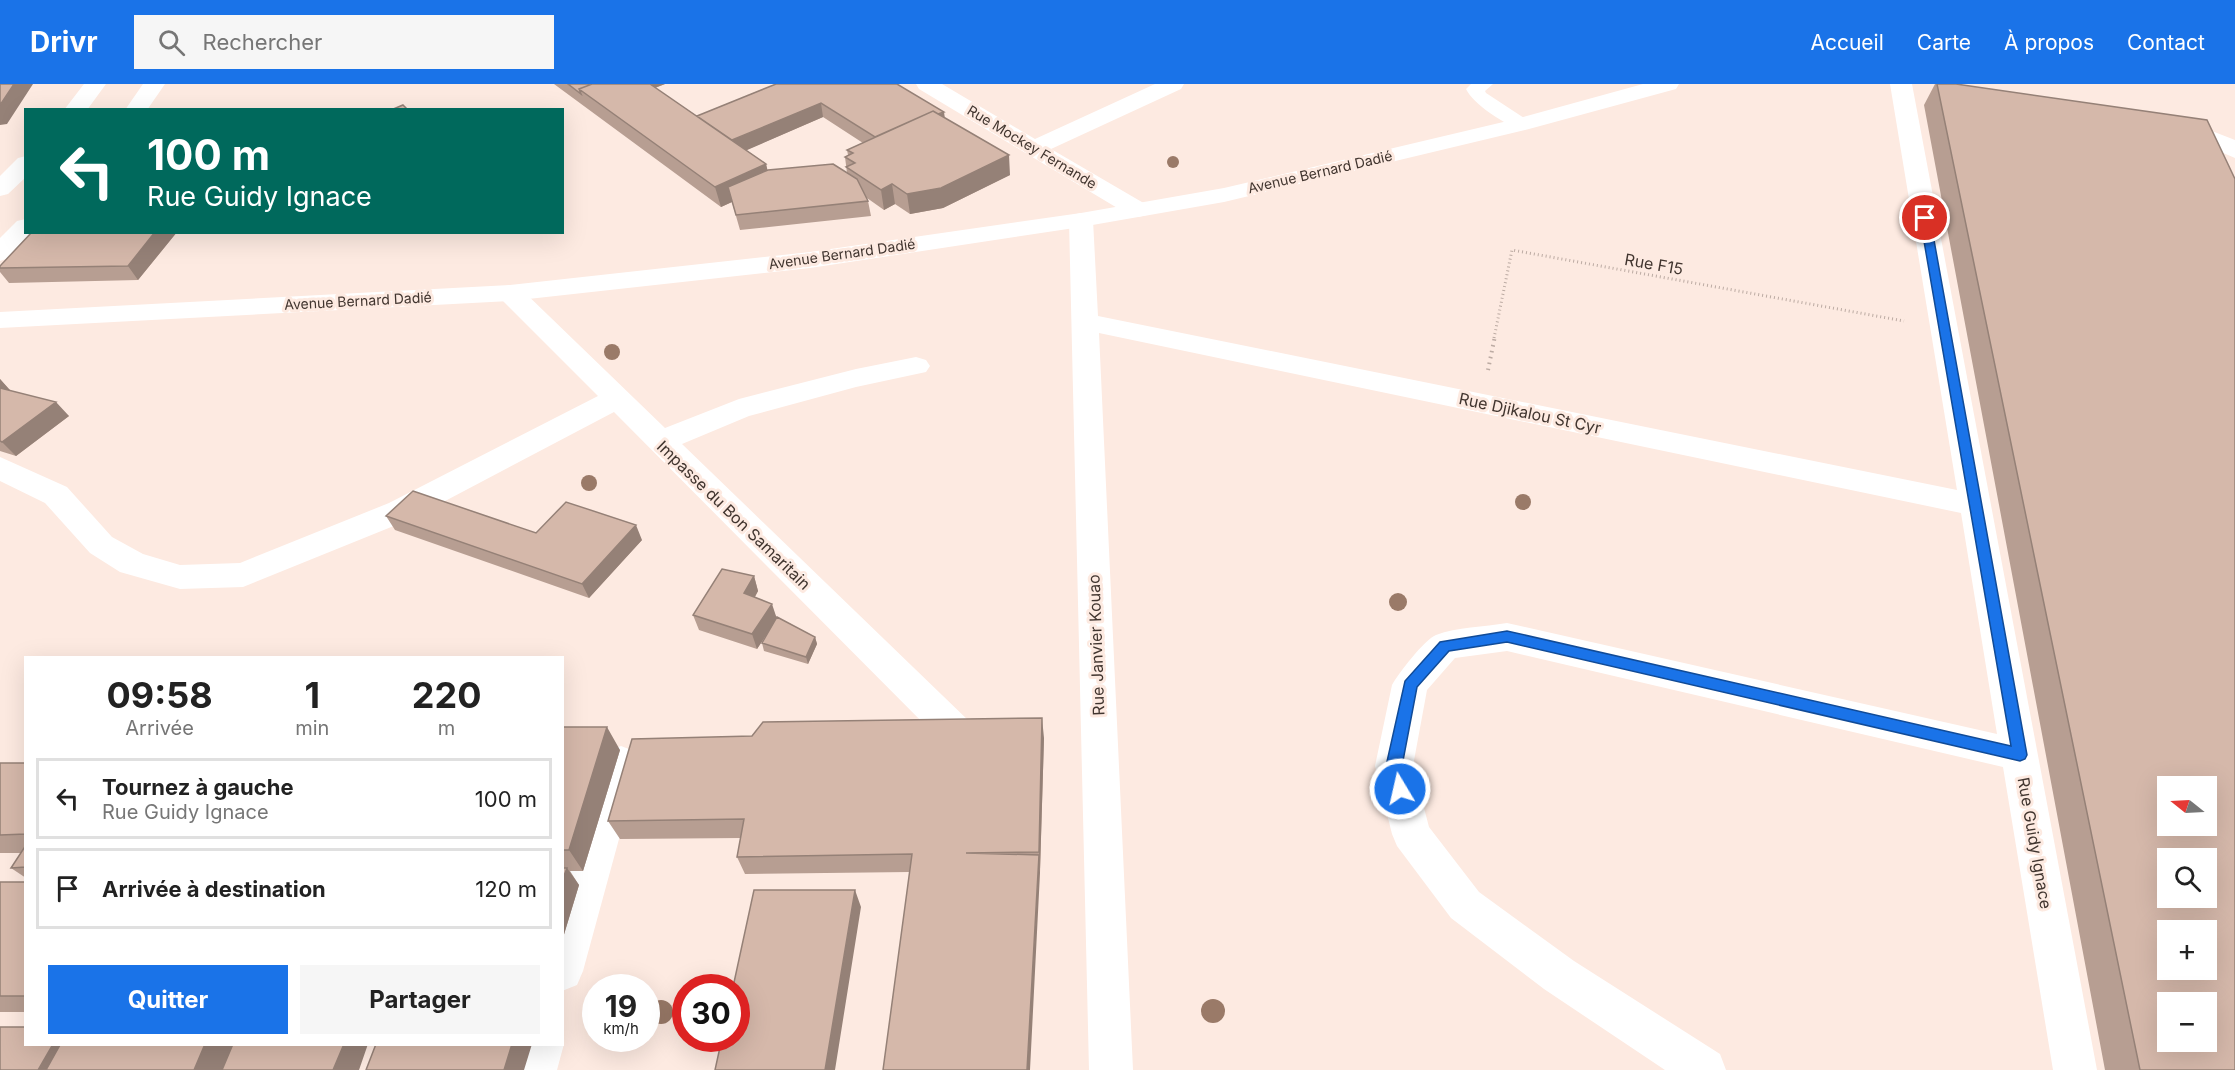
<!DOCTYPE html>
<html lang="fr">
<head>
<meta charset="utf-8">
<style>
  :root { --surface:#fff; --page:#f6f6f6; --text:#222; --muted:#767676; --line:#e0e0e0; --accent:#1a73e8 }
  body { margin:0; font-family:Inter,sans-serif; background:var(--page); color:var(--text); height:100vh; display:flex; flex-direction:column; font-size:22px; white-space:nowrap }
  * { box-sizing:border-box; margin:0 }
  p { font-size:20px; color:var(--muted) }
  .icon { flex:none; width:33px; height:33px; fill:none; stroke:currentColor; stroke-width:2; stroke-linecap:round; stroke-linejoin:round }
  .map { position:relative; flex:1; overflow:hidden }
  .drawer { position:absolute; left:24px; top:572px; width:540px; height:390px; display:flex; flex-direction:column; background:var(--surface); border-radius:0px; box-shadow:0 6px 24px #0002 }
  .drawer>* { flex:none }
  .banner { position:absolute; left:24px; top:24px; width:540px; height:126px; border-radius:0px; box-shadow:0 6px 24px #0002; background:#00695c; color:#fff; overflow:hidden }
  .needle { width:39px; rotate:288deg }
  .fabs { position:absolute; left:2157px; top:692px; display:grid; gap:12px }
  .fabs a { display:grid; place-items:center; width:60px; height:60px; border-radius:0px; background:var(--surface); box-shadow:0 6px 24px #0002; font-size:30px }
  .speed { position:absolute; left:582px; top:890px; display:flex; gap:12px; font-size:30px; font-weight:700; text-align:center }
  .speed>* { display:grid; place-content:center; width:78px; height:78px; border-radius:50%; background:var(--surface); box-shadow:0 6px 24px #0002; line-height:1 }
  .speed small { font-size:15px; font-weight:400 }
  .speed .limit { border:9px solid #d22; background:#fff; color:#111 }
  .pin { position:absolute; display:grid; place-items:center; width:51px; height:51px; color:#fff; margin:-26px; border:3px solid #fff; border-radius:50%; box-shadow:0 2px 6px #0007 }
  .me { position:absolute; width:66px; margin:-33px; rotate:351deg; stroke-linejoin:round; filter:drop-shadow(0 0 4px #0008) }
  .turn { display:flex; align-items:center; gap:21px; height:126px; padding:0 24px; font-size:27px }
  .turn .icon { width:78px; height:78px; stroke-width:2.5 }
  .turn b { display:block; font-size:42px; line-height:51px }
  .eta { display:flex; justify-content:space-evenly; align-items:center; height:102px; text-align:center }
  .eta b { font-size:36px; font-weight:700; line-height:42px }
  .action { display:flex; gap:12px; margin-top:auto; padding:12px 24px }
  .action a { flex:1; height:69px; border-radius:0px; background:var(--accent); color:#fff; font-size:24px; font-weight:700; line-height:69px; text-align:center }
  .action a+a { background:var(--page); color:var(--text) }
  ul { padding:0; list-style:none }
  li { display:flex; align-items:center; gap:18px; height:81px; margin:0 12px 9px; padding:0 12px; border:3px solid var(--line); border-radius:0px }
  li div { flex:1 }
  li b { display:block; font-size:22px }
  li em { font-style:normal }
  header { display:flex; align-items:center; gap:36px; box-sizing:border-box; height:84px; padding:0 30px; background:var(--accent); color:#fff }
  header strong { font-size:28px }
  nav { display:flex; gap:33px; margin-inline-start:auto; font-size:21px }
  .search { width:420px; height:54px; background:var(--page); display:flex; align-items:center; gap:15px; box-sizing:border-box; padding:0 21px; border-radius:0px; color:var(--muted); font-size:22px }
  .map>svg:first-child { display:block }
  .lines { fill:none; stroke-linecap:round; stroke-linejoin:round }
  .path-far1 { stroke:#bcaba3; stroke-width:3; stroke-dasharray:1 3; stroke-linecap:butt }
  .path { stroke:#bcaba3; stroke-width:4; stroke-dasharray:1.5 4.5; stroke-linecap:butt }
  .lane { fill:#fff; fill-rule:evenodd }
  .street { fill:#fff; fill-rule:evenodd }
  .secondary { fill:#fff; fill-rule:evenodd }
  .tree { fill:#9a7a68 }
  .wall { fill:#b79e92; fill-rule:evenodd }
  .shaded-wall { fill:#958177 }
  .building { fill:#d5b8aa; stroke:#958177; stroke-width:1.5; fill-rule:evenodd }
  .route { fill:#1a73e8; stroke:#114b97; stroke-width:1.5 }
  .labels { text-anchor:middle; stroke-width:6; stroke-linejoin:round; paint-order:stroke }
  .far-street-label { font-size:14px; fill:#41352f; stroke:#fdeae1 }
  .street-label { font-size:16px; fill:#41352f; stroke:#fdeae1 }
</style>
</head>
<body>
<header>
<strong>Drivr</strong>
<div class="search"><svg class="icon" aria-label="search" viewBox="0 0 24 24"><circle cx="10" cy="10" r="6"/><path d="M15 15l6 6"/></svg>Rechercher</div>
<nav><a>Accueil</a><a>Carte</a><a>À propos</a><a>Contact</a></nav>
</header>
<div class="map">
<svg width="2235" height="986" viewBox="0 0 2235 986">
  <rect width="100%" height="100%" fill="#fdeae1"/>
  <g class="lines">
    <path class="path-far1" d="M1494 254 1512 166 1904 237"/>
    <path class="path" d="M1488 286 1495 252"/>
    <path class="lane" d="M1471 0H1493L1485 7 1486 9 1527 36 1530 40 1527 44C1512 48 1472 19 1466 5Z"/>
    <path class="street" d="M916 0H942L1035 55 1155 0H1184L1181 5 1051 65 1147 121 1150 126 1147 131 1138 133 1129 131 919 5Z
      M1890 0H1912L2097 986H2053L2003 683 1507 567 1455 574 1427 606 1413 682 1429 743 1479 808 1574 877 1720 970 1726 986H1665L1544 905 1451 834 1397 762 1392 750 1375 682 1392 601C1399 589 1424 556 1436 551 1457 543 1484 543 1507 539L1997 650 1961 429 1099 249 1133 986H1089L1069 136 1072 131 1081 129 1090 131 1093 136 1098 232 1957 406Z
      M2176 38 2199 42 2235 56V74L2186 53 2168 50 2165 45 2168 40Z
      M510 201 519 203 665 344 739 315 856 285 916 273 926 276 930 282 926 288 856 303 749 332 682 360 971 639 976 650 971 661 958 665 945 661 614 328 411 435 243 503 180 505 120 488 90 469 45 419 0 397V373L67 403 112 453 143 470 180 481 240 479 389 419 598 312 501 215 497 209 501 203Z
      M621 662 634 667 640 678 583 887 577 901 562 907V814L602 678 608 667Z
      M562 957 564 960 557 986H513L520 960H562Z"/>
    <path class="secondary" d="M84 0H106L87 26H64Z
      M143 0H165L147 26H125Z
      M1643 0H1679L1676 5 1529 45 1224 118 1081 143 810 184 510 217 0 244V228L510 201 810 168 1081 129 1224 104 1516 35Z
      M26 72V93L8 110 0 112V92L18 74Z
      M26 135V148H34L9 174 0 177V154L17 137Z"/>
  </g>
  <g class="tree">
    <circle cx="1173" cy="78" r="6"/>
    <circle cx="612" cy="268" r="8"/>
    <circle cx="589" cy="399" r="8"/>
    <circle cx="1523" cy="418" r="8"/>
    <circle cx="1398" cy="518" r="9"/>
    <circle cx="1213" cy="927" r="12"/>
    <circle cx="661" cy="928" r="12"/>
  </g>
  <path class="wall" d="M554 0H665L655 4 697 32 776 0 945 34 1010 91 943 124 910 130 895 120 884 126 867 114 868 117 871 132 740 146 732 118 721 123ZM823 33 863 59 847 66 848 71 845 73 847 89 767 86 766 80 746 66Z
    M1935 0H1956L2235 986H2105L1924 21Z
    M32 148H177L138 196 9 199 0 188V182Z
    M0 295 10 307 69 332 16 372 0 367Z
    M386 432 536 449 642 456 589 514 395 446Z
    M754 492 758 507 755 513 777 533 815 553 817 560 808 580 764 567 762 559 768 548 757 565 699 546 693 531Z
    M562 643 620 666 583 787H570L579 801 562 857Z
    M1044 654 1040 789 909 788 745 790 737 773 741 754 620 755 608 737Z
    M0 679H26V794L11 784 21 769H0Z
    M0 798H26V928H0Z"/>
  <path class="shaded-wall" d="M14 0H33L7 40 0 41V21Z
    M638 0H665L641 9Z
    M821 19 823 33 731 73 727 58Z
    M944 28 946 42 880 57Z
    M1009 71 1010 91 943 124 910 130 907 110Z
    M766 80 771 100 721 123 715 103Z
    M892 100 895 120 884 126 881 106Z
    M155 148H177L138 196 128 182Z
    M0 295 10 306 0 315Z
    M56 318 69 332 16 372 2 358Z
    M636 441 642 456 589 514 582 500Z
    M754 492 758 507 749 523 744 509Z
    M772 520 777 535 757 565 752 550Z
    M815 553 817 560 808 580 806 573Z
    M1042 634 1044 654 1040 786 1039 768Z
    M607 643 620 666 583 787 569 766Z
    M1039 771 1040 789 1030 986H1027Z
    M567 784 579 801 562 857V797Z
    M855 806 861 823 835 986H825Z
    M53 960H88L74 986H38Z
    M205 960H234L223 986H194Z
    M344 960H368L359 986H333Z
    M512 960H532L524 986H504Z"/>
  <path class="building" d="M0 0H14L0 21Z
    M568 0H592L579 5 581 10Z
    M592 0H650L766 80 715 103 579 5Z
    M776 0H897L944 28 938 30 933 27 875 53 821 19 732 56 697 32Z
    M1937 0H1956L2207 36 2235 95V986H2140ZM2168 702H2206V741H2168ZM2168 774H2206V813H2168ZM2168 846H2206V885H2168ZM2168 918H2206V957H2168Z
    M403 21 408 26H391Z
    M933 27 1009 71 941 104 907 110 892 100 881 106 846 83 855 79 845 73 853 69 847 66Z
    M833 80 857 95 868 117 736 131 728 103 768 86Z
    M32 148H155L128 182 0 184V182Z
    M0 304 56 318 2 358 0 357Z
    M413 407 536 449 566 418 636 441 582 500 386 432Z
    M722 485 754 492 744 509 772 520 752 550 693 531Z
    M777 533 815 553 806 573 762 559Z
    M1042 634 1039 768 966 769 1039 771 1027 986H883L912 770 737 773 744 735 608 737 632 655 752 652 763 638Z
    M562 643H607L569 766H562Z
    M0 679H26V750L0 751Z
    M26 761V783L11 784Z
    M562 784H567L562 797Z
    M0 798H26V912H0Z
    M754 806H855L825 986H715L722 954H736V903H733Z
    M0 943H26V960H53L38 986H0Z
    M67 960H205L194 986H46L60 961Z
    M233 960H344L333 986H222Z
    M376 960H512L504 986H366Z"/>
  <path class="route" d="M1925 131 1930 134 2027 671 2025 675 2020 677 1507 558 1449 567 1417 603 1402 682 1407 705 1405 710 1400 712 1394 710 1386 682 1405 597 1440 558 1507 547 2011 662 1920 134Z"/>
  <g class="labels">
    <g class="far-street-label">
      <text transform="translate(1032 63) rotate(31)" y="5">Rue Mockey Fernande</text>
      <text transform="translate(1320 88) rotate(-13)" y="5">Avenue Bernard Dadié</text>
      <text transform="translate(842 170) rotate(-8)" y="5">Avenue Bernard Dadié</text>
      <text transform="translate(358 217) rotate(-3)" y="5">Avenue Bernard Dadié</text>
    </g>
    <g class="street-label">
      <text transform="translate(1654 180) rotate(10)" y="6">Rue F15</text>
      <text transform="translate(1530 329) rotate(12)" y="6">Rue Djikalou St Cyr</text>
      <text transform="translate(734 431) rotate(44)" y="6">Impasse du Bon Samaritain</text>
      <text transform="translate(1096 561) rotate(-92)" y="6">Rue Janvier Kouao</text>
      <text transform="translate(2035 759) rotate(80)" y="6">Rue Guidy Ignace</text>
    </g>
  </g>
</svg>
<div class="fabs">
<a><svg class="needle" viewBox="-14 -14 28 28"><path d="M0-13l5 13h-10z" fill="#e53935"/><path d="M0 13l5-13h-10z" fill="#767676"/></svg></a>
<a><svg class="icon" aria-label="search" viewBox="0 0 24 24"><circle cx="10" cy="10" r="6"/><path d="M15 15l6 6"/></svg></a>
<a>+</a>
<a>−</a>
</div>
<div class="speed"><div>19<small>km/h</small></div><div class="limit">30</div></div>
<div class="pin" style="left:1925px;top:134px;background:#d93025"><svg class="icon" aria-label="arrive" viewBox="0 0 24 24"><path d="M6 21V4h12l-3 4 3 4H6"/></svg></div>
<svg class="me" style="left:1400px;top:705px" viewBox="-20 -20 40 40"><circle r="17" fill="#1a73e8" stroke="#fff" stroke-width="3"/><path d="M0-11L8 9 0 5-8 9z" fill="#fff"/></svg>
<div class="banner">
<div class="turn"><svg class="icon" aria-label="left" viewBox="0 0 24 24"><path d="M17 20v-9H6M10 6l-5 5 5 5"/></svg><div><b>100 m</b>Rue Guidy Ignace</div></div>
</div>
<section class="drawer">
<div class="eta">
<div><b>09:58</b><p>Arrivée</p></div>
<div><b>1</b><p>min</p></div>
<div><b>220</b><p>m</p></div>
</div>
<ul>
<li><svg class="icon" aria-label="left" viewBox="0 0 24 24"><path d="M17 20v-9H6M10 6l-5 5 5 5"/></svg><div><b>Tournez à gauche</b><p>Rue Guidy Ignace</p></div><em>100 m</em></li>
<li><svg class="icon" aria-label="arrive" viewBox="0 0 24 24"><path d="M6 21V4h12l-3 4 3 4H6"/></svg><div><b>Arrivée à destination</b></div><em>120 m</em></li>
</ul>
<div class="action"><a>Quitter</a><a>Partager</a></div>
</section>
</div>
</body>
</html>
